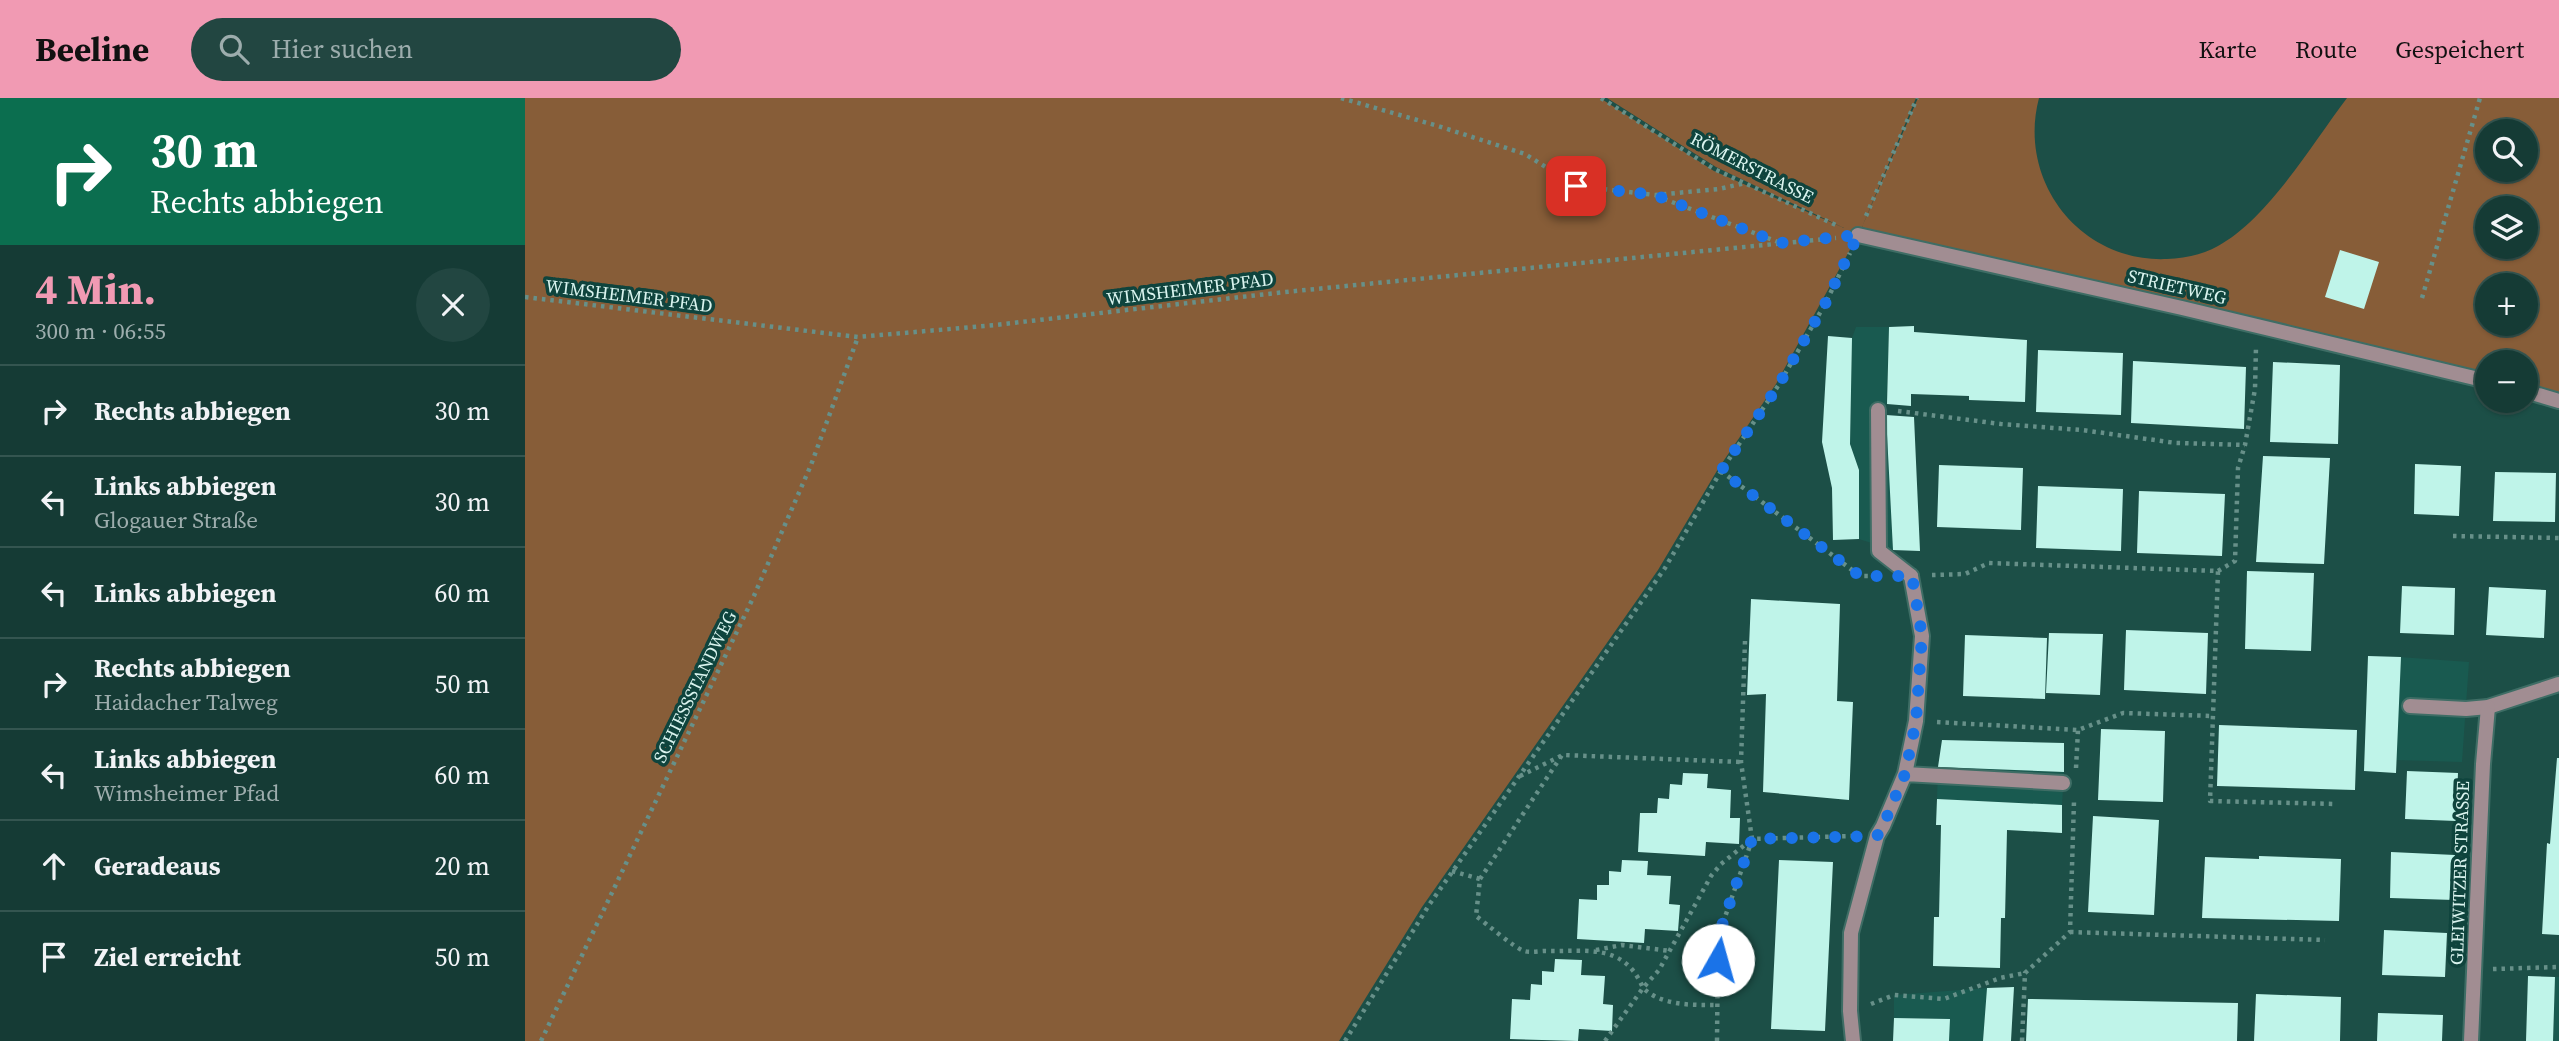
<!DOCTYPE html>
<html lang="de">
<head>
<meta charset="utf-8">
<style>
  :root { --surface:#153b35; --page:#224641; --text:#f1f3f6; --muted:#9dadad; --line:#345550; --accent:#f19ab3 }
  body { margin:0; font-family:"Source Serif 4",serif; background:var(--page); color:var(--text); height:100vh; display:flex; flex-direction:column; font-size:26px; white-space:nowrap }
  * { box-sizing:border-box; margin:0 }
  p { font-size:23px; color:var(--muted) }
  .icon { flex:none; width:38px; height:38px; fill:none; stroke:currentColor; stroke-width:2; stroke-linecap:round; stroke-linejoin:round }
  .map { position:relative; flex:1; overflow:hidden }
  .sheet { display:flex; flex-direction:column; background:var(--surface); width:525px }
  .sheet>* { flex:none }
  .banner { background:#0b6e4f; color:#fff; overflow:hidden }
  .controls { position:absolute; left:1950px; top:21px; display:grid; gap:14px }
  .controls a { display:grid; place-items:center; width:63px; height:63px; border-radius:50%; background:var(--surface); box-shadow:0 2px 5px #0004,0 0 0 2px var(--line); font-size:35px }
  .pin { position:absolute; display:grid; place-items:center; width:60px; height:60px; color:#fff; margin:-30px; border-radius:14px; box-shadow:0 4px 10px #0006 }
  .me { position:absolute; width:77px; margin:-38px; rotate:7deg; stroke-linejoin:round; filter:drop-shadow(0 0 5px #0008) }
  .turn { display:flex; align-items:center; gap:24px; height:147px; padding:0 35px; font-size:32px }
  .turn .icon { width:91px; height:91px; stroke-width:2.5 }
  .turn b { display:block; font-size:49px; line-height:60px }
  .round { display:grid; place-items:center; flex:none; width:74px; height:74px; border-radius:37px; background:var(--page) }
  .overview { display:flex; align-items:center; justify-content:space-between; height:119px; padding:0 35px }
  h1 { font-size:42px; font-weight:700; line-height:52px; color:var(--accent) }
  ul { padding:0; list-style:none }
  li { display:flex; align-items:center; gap:21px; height:91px; padding:0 35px; border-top:2px solid var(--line) }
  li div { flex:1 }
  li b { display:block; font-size:26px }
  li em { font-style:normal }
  header { display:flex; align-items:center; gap:42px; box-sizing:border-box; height:98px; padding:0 35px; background:var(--accent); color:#111 }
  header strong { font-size:33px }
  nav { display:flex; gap:38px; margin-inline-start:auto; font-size:24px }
  .search { width:490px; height:63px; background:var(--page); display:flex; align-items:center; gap:18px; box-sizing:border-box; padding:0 24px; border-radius:38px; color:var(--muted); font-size:26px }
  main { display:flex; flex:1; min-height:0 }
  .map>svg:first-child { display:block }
  .built { fill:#195a50 }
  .green { fill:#875d38; fill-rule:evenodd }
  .building { fill:#bff4e9 }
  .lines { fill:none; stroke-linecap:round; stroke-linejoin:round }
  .service-casing { stroke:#3e6d65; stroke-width:18 }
  .minor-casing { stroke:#3e6d65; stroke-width:18 }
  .path { stroke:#679089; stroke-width:4.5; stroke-dasharray:3.5 5; stroke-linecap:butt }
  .service { stroke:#a18d92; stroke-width:14 }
  .minor { stroke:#a18d92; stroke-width:14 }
  .route { stroke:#1a73e8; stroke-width:12; stroke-dasharray:0 21.6 }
  .labels { text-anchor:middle; stroke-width:7; stroke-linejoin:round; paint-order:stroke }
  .street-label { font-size:18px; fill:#daf4ef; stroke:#0f443d }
</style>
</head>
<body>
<header>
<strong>Beeline</strong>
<div class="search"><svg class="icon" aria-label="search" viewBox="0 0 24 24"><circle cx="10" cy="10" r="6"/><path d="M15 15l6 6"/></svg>Hier suchen</div>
<nav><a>Karte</a><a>Route</a><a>Gespeichert</a></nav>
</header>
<main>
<section class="sheet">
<div class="banner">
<div class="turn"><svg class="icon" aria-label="right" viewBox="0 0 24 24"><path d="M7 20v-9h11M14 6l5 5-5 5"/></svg><div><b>30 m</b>Rechts abbiegen</div></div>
</div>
<div class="overview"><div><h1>4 Min.</h1><p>300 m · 06:55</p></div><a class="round"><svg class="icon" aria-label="close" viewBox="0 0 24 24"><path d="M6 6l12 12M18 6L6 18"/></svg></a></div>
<ul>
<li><svg class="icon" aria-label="right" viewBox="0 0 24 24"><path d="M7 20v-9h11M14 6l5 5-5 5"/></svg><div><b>Rechts abbiegen</b></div><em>30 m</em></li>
<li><svg class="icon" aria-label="left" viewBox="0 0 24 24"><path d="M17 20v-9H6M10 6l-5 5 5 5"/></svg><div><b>Links abbiegen</b><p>Glogauer Straße</p></div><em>30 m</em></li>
<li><svg class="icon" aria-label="left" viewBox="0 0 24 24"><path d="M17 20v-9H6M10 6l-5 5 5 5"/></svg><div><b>Links abbiegen</b></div><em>60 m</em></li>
<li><svg class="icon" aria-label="right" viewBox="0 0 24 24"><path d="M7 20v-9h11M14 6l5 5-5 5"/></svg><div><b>Rechts abbiegen</b><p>Haidacher Talweg</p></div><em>50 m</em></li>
<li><svg class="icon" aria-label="left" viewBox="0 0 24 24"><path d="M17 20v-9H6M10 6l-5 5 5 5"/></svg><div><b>Links abbiegen</b><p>Wimsheimer Pfad</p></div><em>60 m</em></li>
<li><svg class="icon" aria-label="ahead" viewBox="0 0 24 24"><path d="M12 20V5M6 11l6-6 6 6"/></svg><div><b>Geradeaus</b></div><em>20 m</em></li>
<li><svg class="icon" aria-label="arrive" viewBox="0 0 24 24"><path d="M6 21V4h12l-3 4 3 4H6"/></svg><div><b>Ziel erreicht</b></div><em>50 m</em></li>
</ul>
</section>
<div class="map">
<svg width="2034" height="943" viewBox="0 0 2034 943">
  <rect width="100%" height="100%" fill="#1c4f47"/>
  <path class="built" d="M1331 229H1364L1361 317 1368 452 1334 441V372L1325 346 1327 240Z
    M1874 559 1944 564 1937 664 1871 662Z
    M1413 669 1539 674 1537 707 1412 701Z
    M2030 879H2034V943H2028Z
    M1462 890 1458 943H1424L1425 921 1369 920V897Z"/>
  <path class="green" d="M0 0H1075L1189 73 1319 130 1191 69 1082 0H1391L1337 129 1393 0H1514C1492 83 1555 165 1642 161 1659 160 1678 157 1693 148 1743 121 1787 46 1822 0H2034V299L2000 288V264H1962V278L1332 139 1251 286 1193 371 1133 472 897 809 814 943H0ZM1962 33H2000V72H1962ZM1962 110H2000V149H1962ZM1962 187H2000V226H1962Z"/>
  <path class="building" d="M1815 152 1854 164 1839 211 1800 199Z
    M1389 228V234L1502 242 1500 304 1444 302V298L1386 296V308L1362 306 1364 229Z
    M1303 238 1327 240 1325 346 1334 372V441L1308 442 1307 390 1297 344Z
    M1513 252 1598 255 1596 317 1511 314Z
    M1608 263 1721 269 1719 331 1606 325Z
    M1748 264 1815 267 1813 346 1745 344Z
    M1361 317 1389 319 1395 453 1368 452Z
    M1738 358 1805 360 1799 466 1731 464Z
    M1890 366 1936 368 1934 418 1889 416Z
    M1414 367 1498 370 1496 432 1412 429Z
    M1970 374 2031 375 2030 424 1968 423Z
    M1513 388 1598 391 1596 453 1511 450Z
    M1614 393 1700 396 1697 458 1612 455Z
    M1722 473 1789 475 1786 553 1720 551Z
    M1877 488 1930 490 1929 537 1875 535Z
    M1964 489 2021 492 2019 540 1961 537Z
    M1226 501 1315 506 1312 603 1328 604 1324 702 1238 694 1241 596 1222 597Z
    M1601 532 1683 535 1681 596 1599 592Z
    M1524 535 1578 536 1575 597 1521 595Z
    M1440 537 1522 540 1520 601 1438 598Z
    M1843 558 1876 559 1871 675 1839 673Z
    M1694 627 1832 632 1830 692 1692 688Z
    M1576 631 1640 633 1638 704 1573 702Z
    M1417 642 1539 645V674L1413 669Z
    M2032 660H2034V837L2017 836 2022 745 2025 746Z
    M1882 673 1933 675 1931 723 1880 721Z
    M1158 675 1183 676 1182 690 1206 692 1205 720H1215L1214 746 1181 744 1180 758 1113 754 1115 715H1132L1133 700 1144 701 1145 686 1157 687Z
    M1412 701 1537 707V735L1482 732 1480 820H1476L1475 870 1408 868 1409 819H1414L1416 727H1411Z
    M1568 718 1634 722 1629 817 1563 814Z
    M1866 754 1930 757 1929 802 1865 800Z
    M1734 758 1816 761 1814 823 1677 820 1680 759 1734 761Z
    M1097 762 1123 763 1122 777 1146 778 1144 806 1155 807 1153 833 1120 831 1119 845 1052 841 1054 801 1072 802V787H1084V773L1096 774Z
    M1254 762 1308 764 1300 933 1246 931Z
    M1859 832 1922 835 1920 879 1857 877Z
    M1030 861 1057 862 1056 877 1080 878 1078 906 1088 907 1087 933 1054 931 1053 943 985 941 987 901 1005 902 1006 886 1017 887V873L1029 874Z
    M2003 878 2030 879 2028 943H2001Z
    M1489 889 1486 943H1458L1462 890Z
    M1731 896 1816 899 1815 943H1729Z
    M1503 901 1713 905 1712 943H1501Z
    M1853 915 1918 917 1917 943H1852Z
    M1369 920 1425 921 1424 943H1368Z"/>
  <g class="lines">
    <g class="service-casing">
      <path id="service" d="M1353 312 1354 453 1386 478
        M1885 608 1941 611 1963 609 2034 586"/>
    </g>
    <g class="minor-casing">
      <path id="minor" d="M1333 137 1657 210 1962 283
        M2000 293 2034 303
        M1380 676 1538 685
        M1328 943 1325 913 1326 835 1352 738 1358 728 1380 676 1391 623 1397 538 1386 478
        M1946 943 1958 666 1963 609"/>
    </g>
    <path class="path" d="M816 0 913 28 1000 56 1051 88 1130 97 1194 91 1220 85
      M1076 0 1189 71 1313 128
      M1131 98 1253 144
      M1341 118 1392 0
      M0 199 333 239 470 227 760 194 1311 140
      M1897 200 1955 0
      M1373 313 1476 326 1557 332 1651 345 1720 347
      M1196 373 1335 478H1349
      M1928 438 2034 440
      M1693 473 1710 463 1713 370 1720 347 1730 291 1731 249
      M1407 477 1440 476 1464 465 1693 473 1685 703 1812 706
      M1220 543 1216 664 1227 741 1329 738
      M1412 624 1553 632 1598 615 1687 618
      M1551 670 1553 632
      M995 678 1038 657 1216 664
      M927 773 955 781 951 818C962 826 988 849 999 853 1005 855 1014 853 1021 853 1060 854 1099 844 1118 890L1134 872 1186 778 1196 766 1227 741
      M955 781 1037 657
      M1545 834 1800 842
      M1071 852 1097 847 1145 853
      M1968 871 2034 869
      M1346 906 1369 897 1419 901 1475 880 1500 875
      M16 943 228 500 286 367 333 239
      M820 943 904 807 1140 470 1196 373 1253 288 1300 206 1325 155
      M1080 943 1118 890C1137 908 1167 907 1192 907
      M1192 943 1193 839 1227 742
      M1497 943 1500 875 1545 834 1549 703"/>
    <use href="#service" class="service"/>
    <use href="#minor" class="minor"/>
  </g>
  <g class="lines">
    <path class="route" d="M1051 88 1130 97 1255 145 1333 137 1300 206 1253 288 1196 373 1335 478H1387L1397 538 1391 623 1380 676 1358 728 1352 738 1227 741 1193 839V862"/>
  </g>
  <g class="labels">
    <g class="street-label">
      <text transform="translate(1227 70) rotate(27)" y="6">RÖMERSTRASSE</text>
      <text transform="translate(1652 189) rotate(13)" y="6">STRIETWEG</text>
      <text transform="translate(665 191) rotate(-7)" y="6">WIMSHEIMER PFAD</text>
      <text transform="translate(104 198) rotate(7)" y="6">WIMSHEIMER PFAD</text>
      <text transform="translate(170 589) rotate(-64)" y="6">SCHIESSSTANDWEG</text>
      <text transform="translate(1935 775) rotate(-88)" y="6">GLEIWITZER STRASSE</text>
    </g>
  </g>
</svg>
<div class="controls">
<a><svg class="icon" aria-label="search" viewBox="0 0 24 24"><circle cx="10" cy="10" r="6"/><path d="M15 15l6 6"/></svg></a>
<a><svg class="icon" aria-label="layers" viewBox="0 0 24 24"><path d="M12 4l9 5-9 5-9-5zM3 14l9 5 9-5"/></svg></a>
<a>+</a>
<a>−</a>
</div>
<div class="pin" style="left:1051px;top:88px;background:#d93025"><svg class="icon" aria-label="arrive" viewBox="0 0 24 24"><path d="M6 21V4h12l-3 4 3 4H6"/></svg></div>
<svg class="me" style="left:1193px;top:862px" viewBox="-20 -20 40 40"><circle r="19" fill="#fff"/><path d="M0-13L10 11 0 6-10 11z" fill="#1a73e8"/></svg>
</div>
</main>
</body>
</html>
